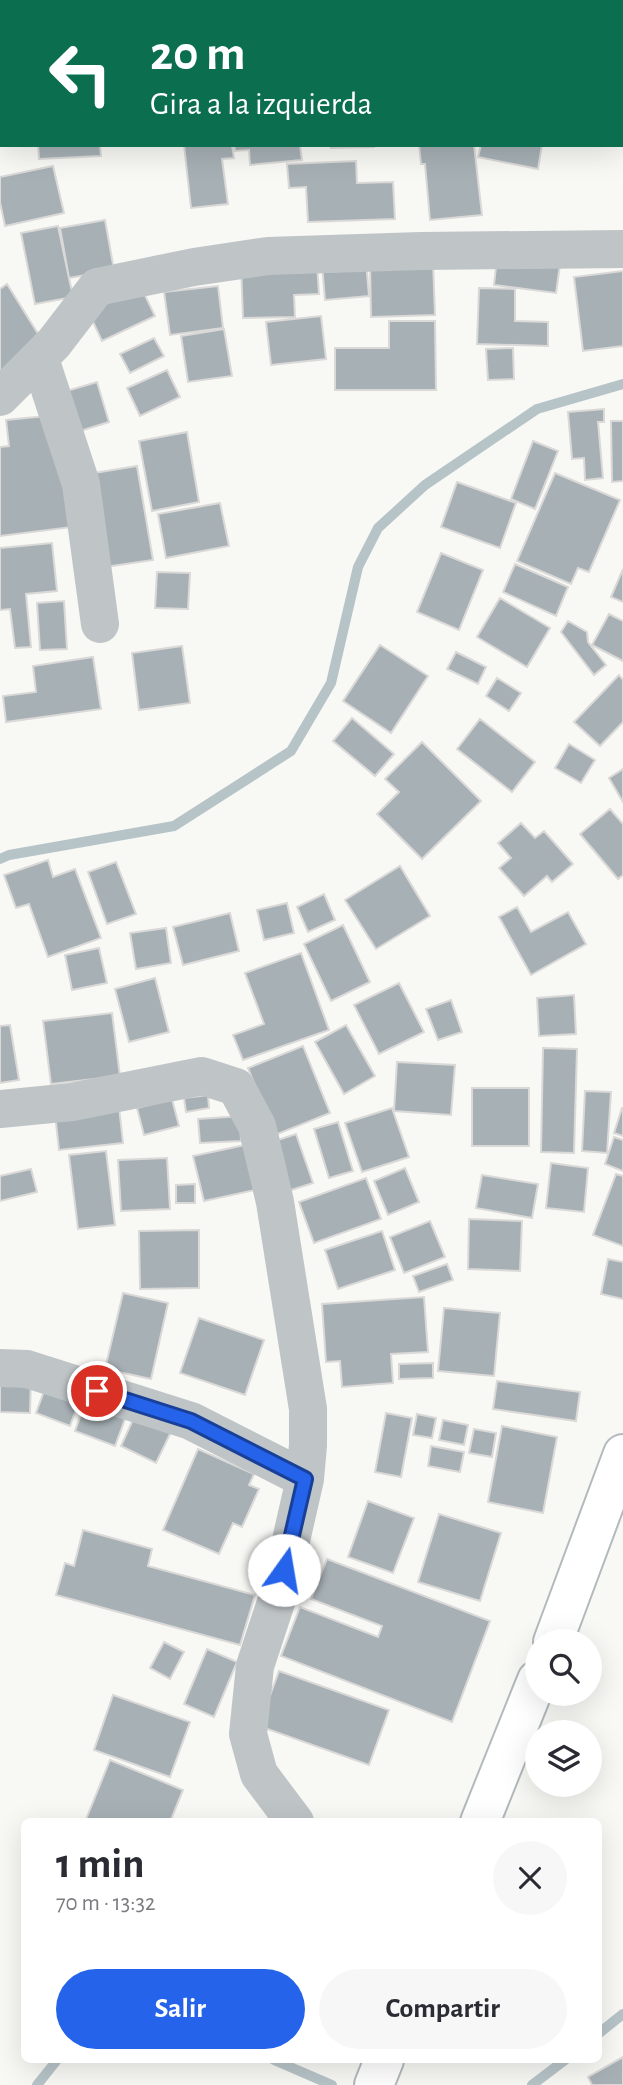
<!DOCTYPE html>
<html lang="es">
<head>
<meta charset="utf-8">
<style>
  :root { --surface:#fff; --page:#f7f7f7; --text:#2b2b33; --muted:#7c7c81; --accent:#2563eb }
  body { margin:0; font-family:"Alegreya Sans",sans-serif; background:var(--page); color:var(--text); height:100vh; display:flex; flex-direction:column; font-size:26px; white-space:nowrap }
  * { box-sizing:border-box; margin:0 }
  p { font-size:23px; color:var(--muted) }
  .icon { flex:none; width:38px; height:38px; fill:none; stroke:currentColor; stroke-width:2; stroke-linecap:round; stroke-linejoin:round }
  .map { position:relative; flex:1; overflow:hidden }
  .drawer { position:absolute; left:21px; top:1818px; width:581px; height:245px; display:flex; flex-direction:column; background:var(--surface); border-radius:10px; box-shadow:0 7px 28px #0002 }
  .drawer>* { flex:none }
  .guide { position:absolute; left:0px; top:0px; width:623px; height:147px; box-shadow:0 7px 28px #0002; background:#0b6e4f; color:#fff; overflow:hidden }
  .fabs { position:absolute; left:525px; top:1629px; display:grid; gap:14px }
  .fabs a { display:grid; place-items:center; width:77px; height:77px; border-radius:50%; background:var(--surface); box-shadow:0 7px 28px #0002; font-size:35px }
  .pin { position:absolute; display:grid; place-items:center; width:60px; height:60px; color:#fff; margin:-30px; border:4px solid #fff; border-radius:50%; box-shadow:0 2px 7px #0007 }
  .me { position:absolute; width:77px; margin:-38px; rotate:13deg; stroke-linejoin:round; filter:drop-shadow(0 0 5px #0008) }
  .turn { display:flex; align-items:center; gap:24px; height:147px; padding:0 35px; font-size:32px }
  .turn .icon { width:91px; height:91px; stroke-width:2.5 }
  .turn b { display:block; font-size:49px; line-height:60px }
  .round { display:grid; place-items:center; flex:none; width:74px; height:74px; border-radius:37px; background:var(--page) }
  .summary { display:flex; align-items:center; justify-content:space-between; height:119px; padding:0 35px }
  h1 { font-size:42px; font-weight:600; line-height:52px }
  .action { display:flex; gap:14px; margin-top:auto; padding:14px 35px }
  .action a { flex:1; height:80px; border-radius:42px; background:var(--accent); color:#fff; font-size:28px; font-weight:600; line-height:80px; text-align:center }
  .action a+a { background:var(--page); color:var(--text) }
  .map>svg:first-child { display:block }
  .lines { fill:none; stroke-linecap:round; stroke-linejoin:round }
  .stream { stroke:#b7c4c7; stroke-width:10 }
  .building { fill:#a6b0b5; stroke:#dad9d8; stroke-width:2 }
  .primary-casing { stroke:#b3b9bc; stroke-width:42 }
  .minor { stroke:#bfc4c7; stroke-width:38 }
  .primary { stroke:#fff; stroke-width:38 }
  .route-casing { stroke:#184099; stroke-width:18 }
  .route { stroke:#2563eb; stroke-width:12 }
</style>
</head>
<body>
<div class="map">
<svg width="623" height="2085" viewBox="0 0 623 2085">
  <rect width="100%" height="100%" fill="#f8f8f5"/>
  <g class="lines">
    <path class="stream" d="M0 859 9 855 174 826 291 751 331 683 358 567 378 528 425 485 537 409 623 384
      M598 2034 623 2014
      M274 2060 332 2085
      M37 2085 57 2060
      M532 2085 565 2060"/>
  </g>
  <path class="building" d="M8 0H55L56 2H8Z
    M62 0H124L111 2H62Z
    M452 0H507V1L453 2Z
    M38 145H100L101 156 39 159Z
    M184 145H232L234 158 222 159 228 204 191 208Z
    M234 145H300L302 160 250 165 249 150 235 151Z
    M330 145H374V147L331 148Z
    M419 145H474L482 215 430 220 425 164H421Z
    M481 145H542L538 169 478 157Z
    M356 161 357 183 393 182 395 219 308 222 306 187 289 188 287 164Z
    M53 166 64 213 5 226 0 202V177Z
    M105 220 114 270 69 278 60 228Z
    M58 226 73 297 35 304 21 233Z
    M497 258 560 265 556 293 494 285Z
    M366 261 369 296 325 300 322 265Z
    M433 262 435 315 371 317 370 264Z
    M317 264 319 294 294 295 295 317 243 318 241 266Z
    M623 271V346L583 351 574 277Z
    M7 284 45 345 0 372V289Z
    M218 286 223 328 170 335 164 292Z
    M141 287 155 316 102 341 88 311Z
    M479 288 515 289V321L548 322V346L477 344Z
    M321 316 326 359 271 365 266 322Z
    M389 321H435L436 390H335V348H389Z
    M224 329 232 376 188 382 181 336Z
    M154 338 164 356 130 373 120 354Z
    M513 348 514 379 488 380 486 349Z
    M167 370 180 397 140 416 127 388Z
    M97 382 109 422 80 431 67 391Z
    M604 409V422H598L603 478 585 480 584 458 572 459 568 412Z
    M46 416 63 447 72 527 0 536V447L9 446 6 420Z
    M611 421H623V481L612 482Z
    M187 432 199 502 152 511 139 441Z
    M533 441 558 451 535 509 511 499Z
    M137 466 153 560 98 568 82 475Z
    M555 473 620 500 589 572 578 568 571 584 517 561Z
    M457 482 516 503 500 548 441 527Z
    M220 503 229 546 166 558 158 514Z
    M52 543 57 591 26 594 31 647 15 648 10 609 0 610V548Z
    M441 553 483 570 459 630 417 612Z
    M515 564 568 587 556 616 503 592Z
    M623 569V602L611 597Z
    M157 572 190 573 188 609 155 608Z
    M500 598 550 628 527 667 477 637Z
    M64 601 67 649 40 650 37 603Z
    M609 614 623 621V661L592 645Z
    M568 621 587 632 588 642 606 665 594 675 561 632Z
    M380 645 428 676 391 733 343 701Z
    M182 646 190 703 139 710 132 653Z
    M456 652 486 667 478 684 447 669Z
    M93 657 101 709 6 722 3 696 36 692 33 666Z
    M619 675 623 680V722L600 746 574 722Z
    M497 678 521 693 509 711 486 696Z
    M352 718 394 754 375 776 333 741Z
    M480 719 535 762 512 792 457 749Z
    M422 742 481 801 422 859 377 814 399 792 385 779Z
    M569 744 595 760 581 783 555 768Z
    M623 769V802L609 778Z
    M610 809 623 824V875L618 879 580 834Z
    M521 823 535 838 544 831 573 864 552 882 547 876 524 896 499 868 511 858 498 843Z
    M48 860 53 877 75 869 101 938 48 957 29 904 16 908 4 875Z
    M116 862 136 914 107 924 88 872Z
    M400 866 430 916 376 949 345 900Z
    M324 894 335 920 308 932 297 907Z
    M287 903 294 933 264 940 257 910Z
    M517 907 531 932 568 912 586 944 531 975 499 917Z
    M230 913 239 951 183 965 173 927Z
    M343 925 370 982 331 1001 304 944Z
    M166 928 171 963 136 969 130 933Z
    M99 948 107 983 72 990 65 955Z
    M301 953 329 1030 243 1060 233 1035 264 1024 245 973Z
    M155 978 169 1032 129 1042 115 989Z
    M399 983 424 1032 379 1054 354 1005Z
    M574 995 576 1034 539 1036 537 998Z
    M451 1000 462 1032 438 1040 426 1009Z
    M112 1013 120 1076 51 1084 43 1021Z
    M10 1025 19 1080 0 1083V1026Z
    M346 1025 375 1076 344 1094 315 1042Z
    M303 1046 330 1113 275 1135 248 1068Z
    M543 1048 577 1049 574 1153 541 1152Z
    M397 1062 455 1065 451 1115 394 1111Z
    M472 1088H529V1146H472Z
    M585 1091 611 1092 607 1153 582 1151Z
    M208 1095 209 1108 186 1112 184 1098Z
    M172 1099 179 1126 144 1135 137 1108Z
    M119 1107 123 1143 59 1150 55 1114Z
    M392 1108 409 1157 362 1172 345 1123Z
    M622 1108H623V1136L614 1133Z
    M240 1116 241 1141 200 1143 198 1119Z
    M338 1122 353 1171 329 1178 314 1129Z
    M296 1134 313 1183 282 1193 266 1144Z
    M614 1137 623 1140V1171L605 1164Z
    M245 1145 255 1190 204 1201 193 1156Z
    M106 1151 115 1225 78 1229 69 1155Z
    M167 1158 170 1209 121 1211 118 1160Z
    M551 1163 588 1168 584 1212 546 1208Z
    M405 1168 419 1202 388 1215 374 1181Z
    M31 1169 37 1192 0 1201V1176Z
    M616 1174 623 1176V1246L593 1235Z
    M482 1175 538 1184 532 1218 476 1208Z
    M366 1178 381 1219 314 1243 299 1202Z
    M195 1184V1203H176V1185Z
    M469 1219 522 1221 520 1271 468 1269Z
    M430 1221 445 1257 404 1273 390 1237Z
    M199 1230V1288L140 1289 139 1231Z
    M382 1231 395 1270 338 1289 325 1250Z
    M608 1259 623 1262V1299L601 1294Z
    M447 1264 453 1280 419 1292 413 1276Z
    M123 1293 168 1303 151 1379 105 1369Z
    M424 1297 428 1352 391 1354 393 1383 342 1387 340 1361 326 1362 322 1304Z
    M444 1308 500 1313 494 1376 438 1371Z
    M199 1318 264 1340 245 1395 180 1373Z
    M433 1363V1378L399 1379V1364Z
    M0 1376H31L30 1413 0 1412Z
    M497 1381 580 1392 576 1421 493 1409Z
    M46 1386 80 1398 70 1426 36 1413Z
    M88 1396 128 1411 115 1446 75 1431Z
    M136 1413 172 1430 156 1463 121 1446Z
    M386 1413 412 1418 401 1477 375 1472Z
    M417 1414 436 1418 432 1438 413 1435Z
    M443 1420 468 1425 464 1445 439 1440Z
    M502 1426 557 1437 543 1513 488 1502Z
    M474 1429 496 1433 492 1457 469 1453Z
    M431 1446 464 1452 460 1472 428 1466Z
    M198 1449 254 1474 249 1485 259 1489 242 1527 233 1523 219 1554 163 1530Z
    M368 1501 414 1518 393 1573 348 1557Z
    M439 1514 501 1533 480 1601 418 1582Z
    M83 1530 152 1549 148 1566 255 1595 240 1645 56 1595 65 1563 74 1566Z
    M327 1559 490 1621 452 1722 281 1656 300 1607 378 1637 382 1626 311 1599Z
    M164 1642 184 1652 170 1679 150 1668Z
    M207 1649 237 1662 214 1717 184 1704Z
    M279 1671 389 1710 369 1765 259 1726Z
    M113 1695 190 1722 170 1777 94 1750Z
    M110 1760 183 1790 170 1822H85Z
    M623 2057V2085H592L588 2077Z"/>
  <g class="lines">
    <g class="primary-casing">
      <path id="primary" d="M553 1642 623 1454
        M480 1822 537 1680
        M374 2085 384 2060"/>
    </g>
    <path class="minor" d="M40 359 81 484 100 624
      M0 397 54 343 97 287 194 267 268 256 421 251 623 249
      M0 1109 72 1102 202 1076 236 1087 257 1126 275 1202 308 1409V1445L305 1479 279 1593 255 1666 248 1734 259 1774 295 1822
      M0 1368 27 1369 191 1421 305 1479"/>
    <use href="#primary" class="primary"/>
  </g>
  <g class="lines">
    <g class="route-casing">
      <path id="route" d="M97 1391 191 1421 305 1479 284 1570"/>
    </g>
    <use href="#route" class="route"/>
  </g>
</svg>
<div class="fabs">
<a><svg class="icon" aria-label="search" viewBox="0 0 24 24"><circle cx="10" cy="10" r="6"/><path d="M15 15l6 6"/></svg></a>
<a><svg class="icon" aria-label="layers" viewBox="0 0 24 24"><path d="M12 4l9 5-9 5-9-5zM3 14l9 5 9-5"/></svg></a>
</div>
<div class="pin" style="left:97px;top:1391px;background:#d93025"><svg class="icon" aria-label="arrive" viewBox="0 0 24 24"><path d="M6 21V4h12l-3 4 3 4H6"/></svg></div>
<svg class="me" style="left:284px;top:1570px" viewBox="-20 -20 40 40"><circle r="19" fill="#fff"/><path d="M0-13L10 11 0 6-10 11z" fill="#2563eb"/></svg>
<div class="guide">
<div class="turn"><svg class="icon" aria-label="left" viewBox="0 0 24 24"><path d="M17 20v-9H6M10 6l-5 5 5 5"/></svg><div><b>20 m</b>Gira a la izquierda</div></div>
</div>
<section class="drawer">
<div class="summary"><div><h1>1 min</h1><p>70 m · 13:32</p></div><a class="round"><svg class="icon" aria-label="close" viewBox="0 0 24 24"><path d="M6 6l12 12M18 6L6 18"/></svg></a></div>
<div class="action"><a>Salir</a><a>Compartir</a></div>
</section>
</div>
</body>
</html>
